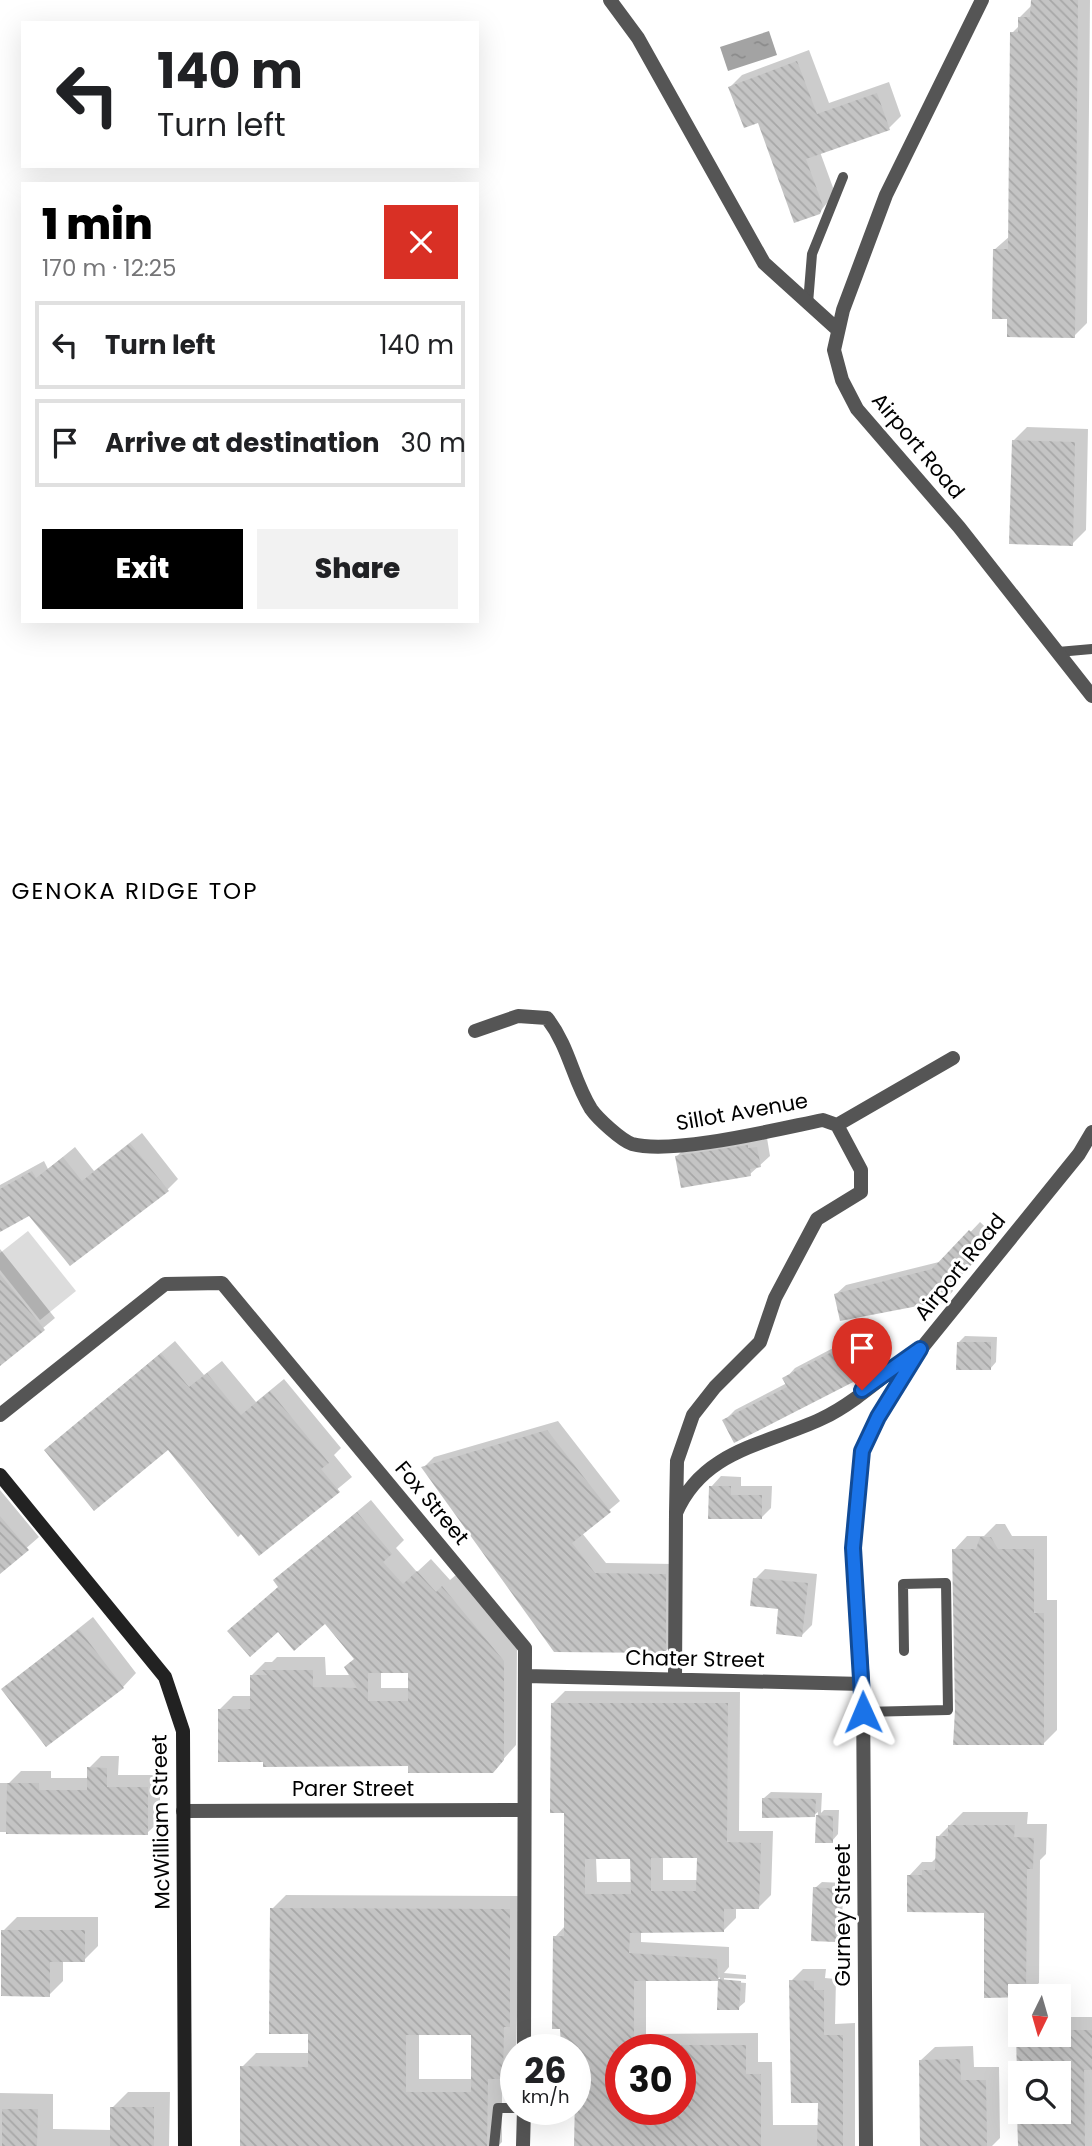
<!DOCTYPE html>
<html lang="en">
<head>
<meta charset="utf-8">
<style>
  :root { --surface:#fff; --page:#f2f2f2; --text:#202124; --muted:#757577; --line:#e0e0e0; --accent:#000 }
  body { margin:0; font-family:Poppins,sans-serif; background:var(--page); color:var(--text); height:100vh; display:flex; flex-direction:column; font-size:26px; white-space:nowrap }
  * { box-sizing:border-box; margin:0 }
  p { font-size:23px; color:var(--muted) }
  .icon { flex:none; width:38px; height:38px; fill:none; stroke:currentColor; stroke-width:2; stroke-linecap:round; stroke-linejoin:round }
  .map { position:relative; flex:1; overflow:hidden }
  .drawer { position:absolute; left:21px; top:182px; width:458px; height:441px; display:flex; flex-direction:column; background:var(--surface); border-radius:0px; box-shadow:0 7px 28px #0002 }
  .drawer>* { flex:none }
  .top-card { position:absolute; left:21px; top:21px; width:458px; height:147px; border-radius:0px; box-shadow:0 7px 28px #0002; background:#fff; color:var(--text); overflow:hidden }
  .needle { width:46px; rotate:185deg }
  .controls { position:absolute; left:1008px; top:1984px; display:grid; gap:14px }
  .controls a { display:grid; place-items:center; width:63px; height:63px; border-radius:0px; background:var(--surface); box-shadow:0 7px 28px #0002; font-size:35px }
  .speed { position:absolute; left:500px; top:2034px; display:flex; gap:14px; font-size:35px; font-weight:700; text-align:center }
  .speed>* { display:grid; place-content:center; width:91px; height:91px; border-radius:50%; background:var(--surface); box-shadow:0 7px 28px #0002; line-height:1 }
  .speed small { font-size:18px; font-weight:400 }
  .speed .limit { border:10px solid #d22; background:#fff; color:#111 }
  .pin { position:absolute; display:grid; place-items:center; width:60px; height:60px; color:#fff; margin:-72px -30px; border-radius:50% 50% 50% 0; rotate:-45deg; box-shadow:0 0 7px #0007 }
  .pin .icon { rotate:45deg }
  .me { position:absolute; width:77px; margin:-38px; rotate:359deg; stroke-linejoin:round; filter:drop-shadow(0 0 5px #0008) }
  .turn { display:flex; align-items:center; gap:24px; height:147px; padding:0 21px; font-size:32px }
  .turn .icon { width:91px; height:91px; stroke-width:2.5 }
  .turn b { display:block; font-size:49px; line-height:60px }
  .round { display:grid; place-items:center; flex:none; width:74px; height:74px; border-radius:0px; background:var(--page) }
  .overview { display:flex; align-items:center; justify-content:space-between; height:119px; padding:0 21px }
  h1 { font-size:42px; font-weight:800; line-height:52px; color:var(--accent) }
  .cta { display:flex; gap:14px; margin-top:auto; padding:14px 21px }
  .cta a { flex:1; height:80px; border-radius:0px; background:var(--accent); color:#fff; font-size:28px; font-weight:800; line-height:80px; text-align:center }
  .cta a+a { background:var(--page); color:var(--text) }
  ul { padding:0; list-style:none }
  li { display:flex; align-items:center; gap:21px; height:88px; margin:0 14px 10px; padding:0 7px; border:4px solid var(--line); border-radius:0px }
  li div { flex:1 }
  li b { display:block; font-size:26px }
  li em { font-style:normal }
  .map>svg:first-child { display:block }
  .green { fill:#dcdcdc }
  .water { fill:url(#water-ripples) }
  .shadow { fill:#0003; fill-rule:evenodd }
  .building { fill:url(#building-back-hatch); fill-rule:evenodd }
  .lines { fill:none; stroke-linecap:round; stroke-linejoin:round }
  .lane { stroke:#555; stroke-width:10 }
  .street { stroke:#555; stroke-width:14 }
  .secondary { stroke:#222; stroke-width:14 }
  .route-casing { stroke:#114b97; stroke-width:18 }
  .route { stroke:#1a73e8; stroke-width:12 }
  .labels { text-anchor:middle; stroke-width:6; stroke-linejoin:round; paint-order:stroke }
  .street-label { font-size:21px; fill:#000; stroke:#fff }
  .neighbourhood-label { font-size:23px; letter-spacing:2px; fill:#000; stroke:#fff }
</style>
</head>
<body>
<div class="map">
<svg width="1092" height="2146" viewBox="0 0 1092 2146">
  <defs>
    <pattern id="water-ripples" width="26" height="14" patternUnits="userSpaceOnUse" patternTransform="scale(1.75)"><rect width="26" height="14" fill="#a3a3a3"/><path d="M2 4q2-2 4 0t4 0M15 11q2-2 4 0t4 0" fill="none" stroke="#8b8b8b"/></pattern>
    <pattern id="building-back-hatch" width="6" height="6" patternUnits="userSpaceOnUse" patternTransform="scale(1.75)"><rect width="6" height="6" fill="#c4c4c4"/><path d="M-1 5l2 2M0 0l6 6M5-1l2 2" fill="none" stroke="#a7a7a7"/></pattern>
  </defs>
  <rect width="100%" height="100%" fill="#fff"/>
  <path class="green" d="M28 1231 76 1291 40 1320 0 1270V1253Z"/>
  <path class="water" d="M769 31 777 55 728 71 720 47Z"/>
  <path class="shadow" d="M1032 0H1090L1087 323 1074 336 1009 317 994 250 1010 236 1012 33 1020 25V17L1032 5Z
    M809 50 829 103 889 82 901 116 889 128 820 152 835 193 819 213 759 121 730 87 742 75Z
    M1027 427 1088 429 1086 530 1072 544 1013 441Z
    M142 1133 178 1179 167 1190 0 1220V1185L44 1161 48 1169 75 1147 94 1171Z
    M767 1138 770 1156 750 1174 677 1156 687 1146Z
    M980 1222 996 1237 951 1284 953 1291 944 1301 924 1303 836 1294 846 1285 943 1261Z
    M0 1249 55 1318 0 1364Z
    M858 1335 874 1365 864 1375 725 1420 735 1410 787 1383 785 1379 795 1368Z
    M965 1336 997 1337 996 1362 990 1369 958 1343Z
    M175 1341 204 1375 222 1361 256 1402 284 1379 341 1448 334 1455 352 1477 259 1554 212 1502 168 1447 46 1450Z
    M558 1421 620 1501 582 1533 606 1563 675 1564V1641L665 1652 424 1467 434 1457Z
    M721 1476 741 1477V1486H772L771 1508 761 1518 711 1487Z
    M0 1490 39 1537 0 1571Z
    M371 1500 404 1540 396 1548 417 1572 431 1559 450 1580 457 1574 517 1647 516 1745 493 1771 409 1764 265 1760 220 1709 233 1696H252L251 1676 265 1662H272L277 1657H325L326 1675H351L355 1659 325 1622 275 1580ZM381 1671H410V1688H381Z
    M996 1524H1005L1012 1536H1047V1600H1057V1730L1044 1743 957 1710 954 1550 967 1536H984Z
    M765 1569 817 1574 812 1625 802 1635 755 1579Z
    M93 1617 136 1673 123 1687 3 1689Z
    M565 1691 740 1692 739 1831H773L771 1895 758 1908H736V1918L724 1930 641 1931V1942L729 1947V1967L724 1973 746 1975V1979L724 1978V1981L746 1983 745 2002 738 2008H719L720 1977 717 1980H646V2034L758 2033V2062H772L773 2125H819L820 2101 791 1981 803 1969H826L825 1978 836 1979 835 2024 855 2023V2146H576V2049H562L555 1937 565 1926V1811L552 1704ZM663 1856H698V1880H663ZM632 1857V1882H597L596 1858ZM621 2049H681V2109H621Z
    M101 1756H119L118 1775H160V1821L147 1833 0 1832V1783H9L21 1771H51V1778H89V1768Z
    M771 1792 822 1793 821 1813 824 1810H839L838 1834 832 1841H816L818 1812 814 1815 764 1798Z
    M963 1812H1028L1027 1824H1047L1046 1854 1040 1860 1039 1983 1025 1996 986 1911 909 1876 922 1862H932L937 1857 938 1837Z
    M822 1882 843 1883 842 1933 836 1940 815 1888Z
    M286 1895 524 1896 523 2012 517 2018 516 2064 502 2078V2142L498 2146H242V2067L256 2053H310V2033L272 1909ZM419 2033H473V2079H419Z
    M17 1917H98V1946L84 1960H63V1981L49 1995 3 1931Z
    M1059 2017H1092V2146H1020L1018 2032 1020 2029V2035H1059ZM1020 2074H1059V2112H1020Z
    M973 2046 974 2067H999L1000 2138 992 2146H922L921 2060 935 2047Z
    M128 2092H170L169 2146H0V2093L53 2094V2129L112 2130V2108Z"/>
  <path class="building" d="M1031 0H1078L1075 338 1007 337V319H992L993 249H1008L1010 32H1018V17H1030Z
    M797 61 817 114 877 93 890 130 806 159 823 206 820 214 794 223 758 123 744 128 728 87Z
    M1012 440 1075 442 1073 546 1009 544Z
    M130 1143 169 1191 70 1266 29 1216 0 1232V1189L32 1171 36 1178 63 1157 82 1181Z
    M748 1145V1148L757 1147 761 1167 750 1169 751 1176 681 1188 675 1156Z
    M969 1230 988 1247 943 1295 945 1302 925 1311 923 1305 840 1321 834 1294 932 1269Z
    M0 1274 45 1330 0 1366Z
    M957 1342H991V1370H956Z
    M847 1344 865 1376 734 1443 722 1420 787 1387 782 1378Z
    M161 1353 189 1387 207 1373 241 1415 270 1391 329 1463 321 1469 340 1492 259 1556 241 1534 238 1537 168 1450 94 1511 44 1450Z
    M547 1430 611 1512 572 1543 595 1573 666 1574V1653L554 1652 421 1467Z
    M709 1486H731V1495H762V1519H708Z
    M357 1512 392 1554 383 1562 403 1584 417 1571 436 1592 442 1586 504 1661V1760L493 1773H408V1766L263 1767V1762H218V1709H250V1675H267L262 1670H313V1687L357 1688 344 1667 354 1659 325 1624 294 1651 278 1632 250 1657 227 1631 278 1587 273 1580ZM368 1673H408V1701H368Z
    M0 1516 29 1550 0 1574Z
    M980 1537H991L998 1549H1034V1613H1044V1745H953L955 1710 952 1549H976Z
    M753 1578 808 1583 802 1637 776 1634 778 1609 750 1606Z
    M79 1629 124 1688 46 1747 1 1689Z
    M551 1703H728L727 1842 761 1843 759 1909H724V1932L630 1933 629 1953 717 1959 718 1981H634V2049H621V2109H681V2045H746V2074H761V2146H574L576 2049H561L560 2029H552L553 1936H564V1813H550ZM651 1858H697L696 1891H651ZM585 1859H630L631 1894H585Z
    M87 1767 107 1768V1787H148V1835L6 1834 7 1783H39V1790H87Z
    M762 1798 816 1799 815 1817 762 1818Z
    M816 1815 833 1816V1843H815Z
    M948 1825H1015L1014 1837 1034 1838 1033 1869H1027L1026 1997 984 1998V1913L907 1912V1875H922V1870H935L936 1836H948Z
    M813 1887 837 1889 836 1942 811 1941Z
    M270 1908 510 1909V2027H504L503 2079H488L487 2146H240V2066L308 2067V2034H269ZM406 2035H471V2092H406Z
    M1 1930H85V1962H50V1997L1 1996Z
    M718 1979 741 1981 739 2010H717Z
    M789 1980 814 1981V1990H824V2035H843V2146H817L818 2103H791Z
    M1059 2030H1092V2070H1084L1085 2146H1018L1017 2112H1059V2074H1017L1016 2035H1059Z
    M960 2059 961 2080H986L987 2146H920L919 2060Z
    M110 2107H154V2146H110Z
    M2 2109H38L37 2146H2Z"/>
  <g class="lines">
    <path class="lane" d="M808 303 812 254 843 177
      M1058 652 1092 649
      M863 1712 948 1710 946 1583 903 1584 904 1651
      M494 2146 498 2108H516"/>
    <path class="street" d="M610 0 638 38 764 263 838 330
      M982 0 886 195 843 310 834 350 842 380 857 409 959 527 1092 696
      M475 1031 518 1016 547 1018C570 1048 572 1078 591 1109 598 1119 621 1140 632 1144 674 1155 778 1129 823 1120L837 1125 861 1170V1192L817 1219 775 1298 760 1342 715 1387 693 1415 677 1461 676 1513
      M837 1125 953 1058
      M0 1415 165 1284 222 1283 525 1648 524 2049
      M526 1676 863 1684
      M675 1679 676 1513C703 1450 765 1445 821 1419 852 1405 886 1374 914 1353
      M183 1811 523 1810
      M523 2146 524 2109
      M866 2146 863 1684 854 1548 862 1451 878 1417 921 1349 1079 1154 1092 1132"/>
    <path class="secondary" d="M0 1475 165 1677 183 1731 185 2146"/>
  </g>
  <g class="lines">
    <g class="route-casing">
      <path id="route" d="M862 1390 920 1349 878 1417 862 1451 853 1548 863 1712"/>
    </g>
    <use href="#route" class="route"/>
  </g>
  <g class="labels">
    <g class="street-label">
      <text transform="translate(918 446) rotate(50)" y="7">Airport Road</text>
      <text transform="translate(742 1112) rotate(-10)" y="7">Sillot Avenue</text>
      <text transform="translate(960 1267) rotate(-51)" y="7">Airport Road</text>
      <text transform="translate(432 1503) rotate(50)" y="7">Fox Street</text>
      <text transform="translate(695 1659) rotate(1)" y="7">Chater Street</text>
      <text x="353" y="1796">Parer Street</text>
      <text transform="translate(161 1822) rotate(-91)" y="7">McWilliam Street</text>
      <text transform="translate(843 1915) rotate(-90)" y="7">Gurney Street</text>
    </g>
    <g class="neighbourhood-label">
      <text x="135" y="899">GENOKA RIDGE TOP</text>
    </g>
  </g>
</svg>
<div class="controls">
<a><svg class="needle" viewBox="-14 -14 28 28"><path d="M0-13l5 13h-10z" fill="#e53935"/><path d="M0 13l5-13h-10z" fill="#757577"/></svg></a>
<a><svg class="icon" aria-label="search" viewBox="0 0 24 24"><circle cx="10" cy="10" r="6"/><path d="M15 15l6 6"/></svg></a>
</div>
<div class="speed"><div>26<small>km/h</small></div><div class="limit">30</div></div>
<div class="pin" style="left:862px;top:1390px;background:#d93025"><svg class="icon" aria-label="arrive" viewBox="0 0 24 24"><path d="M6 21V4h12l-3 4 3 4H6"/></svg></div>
<svg class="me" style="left:863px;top:1712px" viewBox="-20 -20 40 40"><path d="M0-17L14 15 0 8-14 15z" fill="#1a73e8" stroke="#fff" stroke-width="4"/></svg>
<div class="top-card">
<div class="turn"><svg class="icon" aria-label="left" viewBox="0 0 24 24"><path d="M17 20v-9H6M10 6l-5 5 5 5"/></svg><div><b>140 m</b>Turn left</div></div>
</div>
<section class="drawer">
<div class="overview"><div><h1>1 min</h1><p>170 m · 12:25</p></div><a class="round" style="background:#d93025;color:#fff"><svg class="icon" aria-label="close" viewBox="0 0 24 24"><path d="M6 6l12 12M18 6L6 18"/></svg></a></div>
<ul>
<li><svg class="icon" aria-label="left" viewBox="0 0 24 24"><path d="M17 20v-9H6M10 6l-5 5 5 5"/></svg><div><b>Turn left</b></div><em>140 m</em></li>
<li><svg class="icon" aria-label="arrive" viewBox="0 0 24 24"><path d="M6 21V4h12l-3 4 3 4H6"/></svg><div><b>Arrive at destination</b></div><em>30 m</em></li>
</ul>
<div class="cta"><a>Exit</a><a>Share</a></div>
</section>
</div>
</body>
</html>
